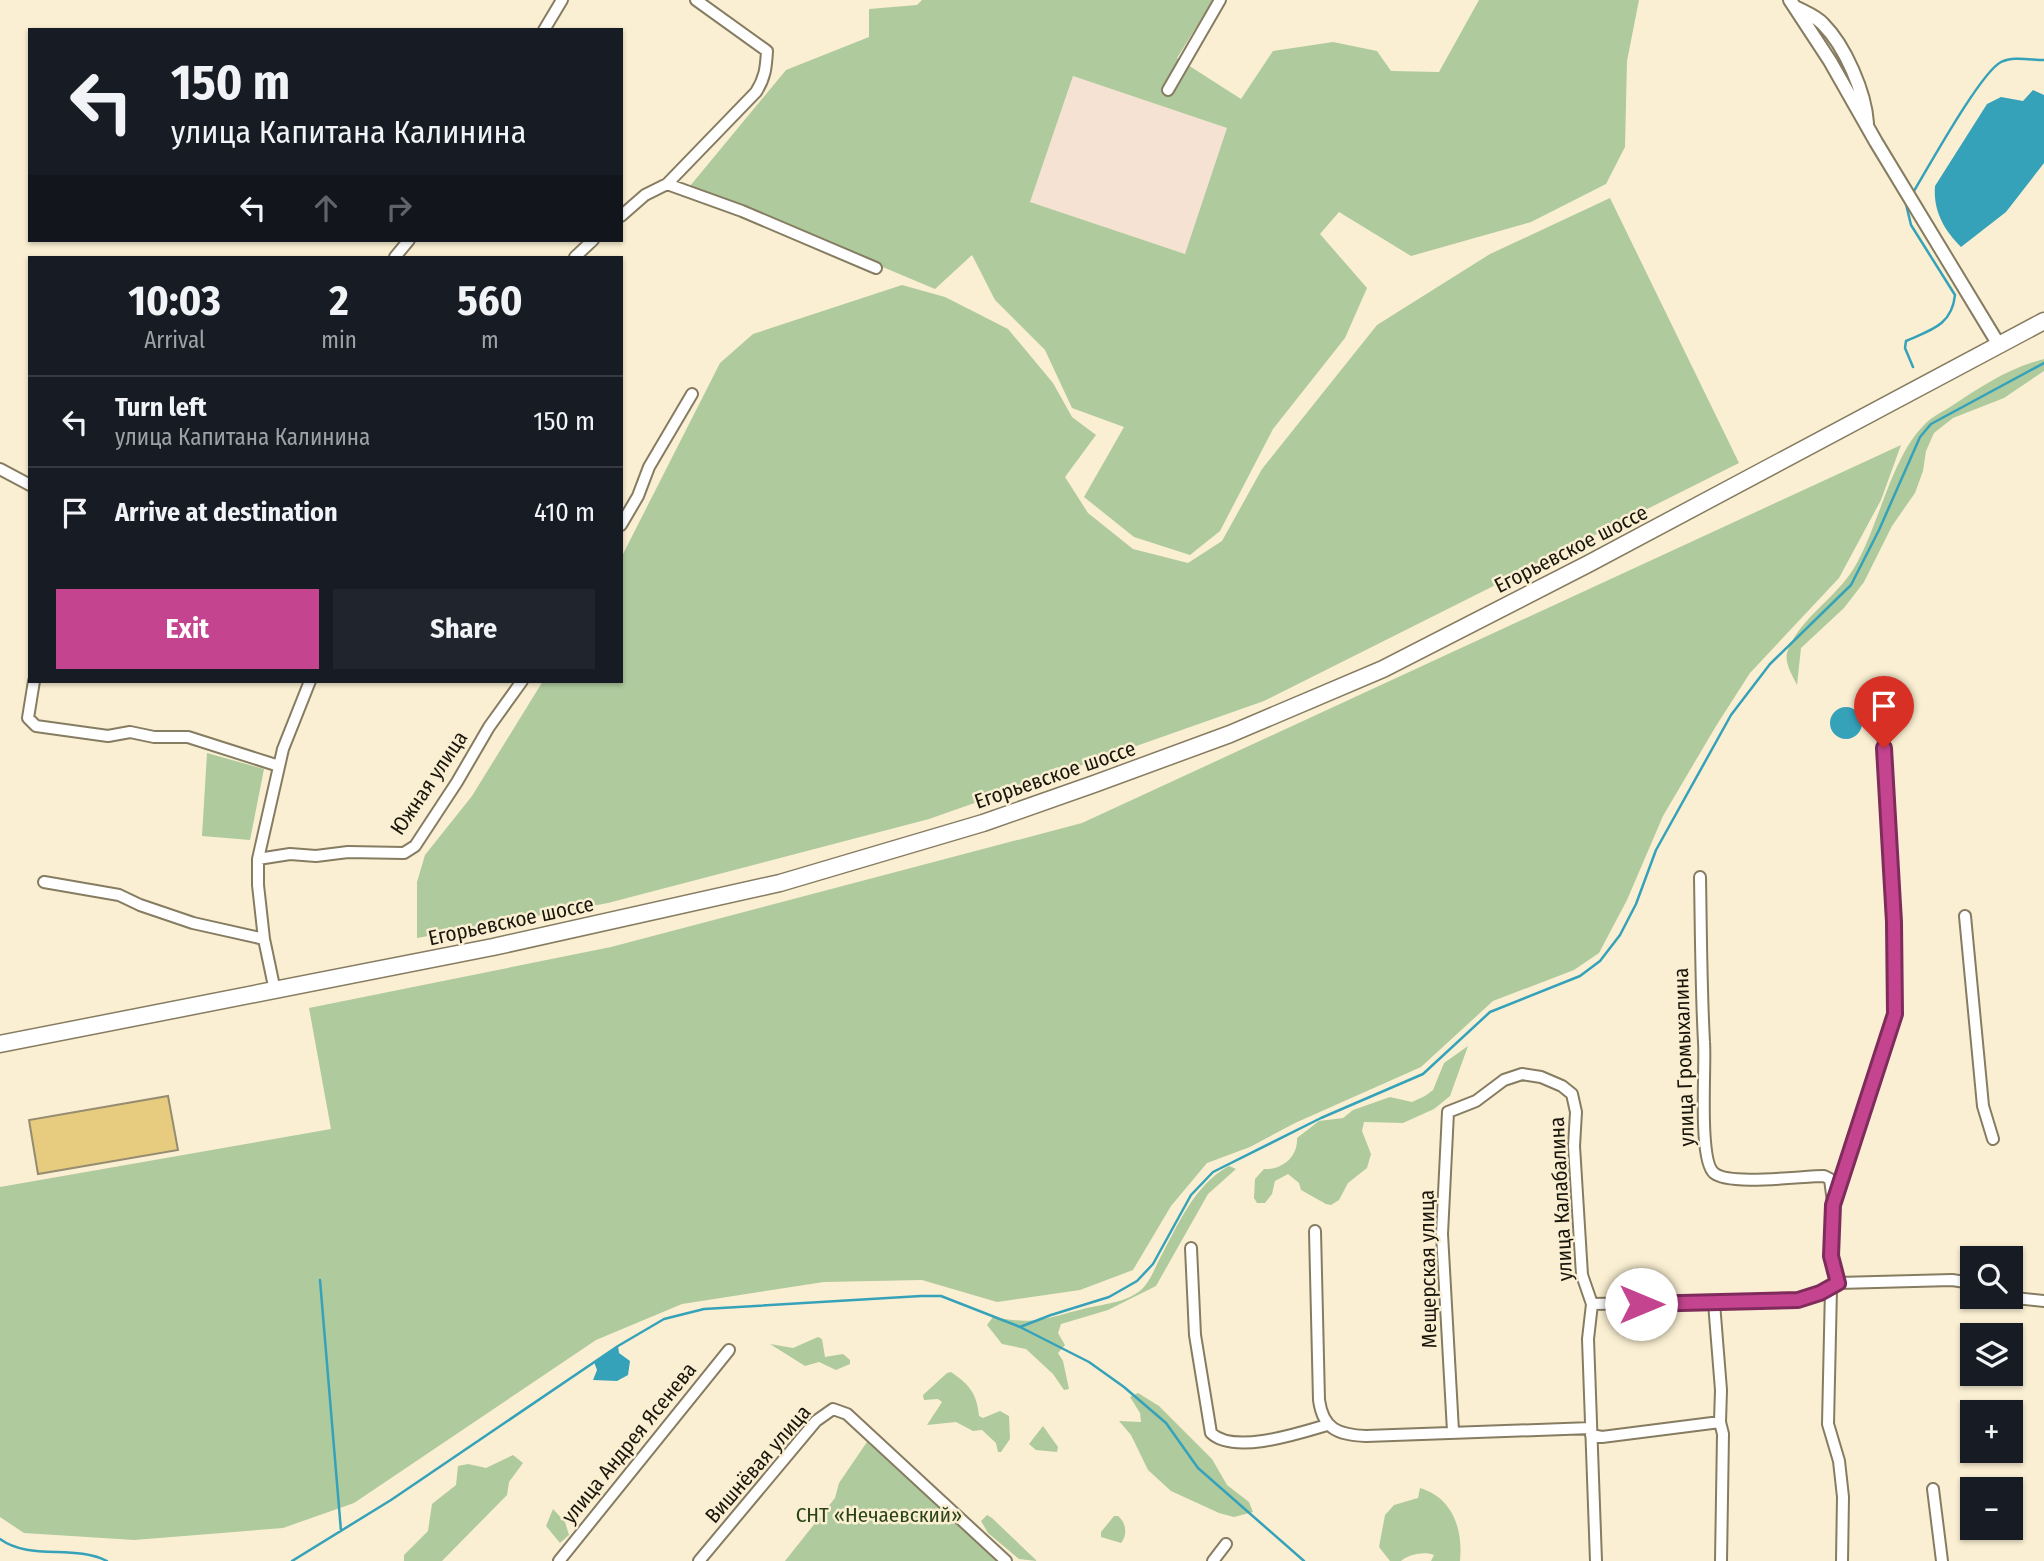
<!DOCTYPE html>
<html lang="en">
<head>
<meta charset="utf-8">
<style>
  :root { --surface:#171b24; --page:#20242c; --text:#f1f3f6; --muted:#9ea1a6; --line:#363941; --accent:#c4448f }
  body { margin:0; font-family:"Fira Sans Condensed",sans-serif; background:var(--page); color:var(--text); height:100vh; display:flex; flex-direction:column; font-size:26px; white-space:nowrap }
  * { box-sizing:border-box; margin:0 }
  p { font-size:23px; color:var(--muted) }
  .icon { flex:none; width:38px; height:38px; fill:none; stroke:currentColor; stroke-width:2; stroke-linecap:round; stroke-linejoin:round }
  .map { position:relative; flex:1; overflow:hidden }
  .panel { position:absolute; left:28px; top:256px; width:595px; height:427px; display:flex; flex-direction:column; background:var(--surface); border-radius:0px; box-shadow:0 2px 5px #0004 }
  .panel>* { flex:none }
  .hud { position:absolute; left:28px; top:28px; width:595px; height:214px; border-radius:0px; box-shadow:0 2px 5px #0004; background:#171b24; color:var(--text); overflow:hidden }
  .buttons { position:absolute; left:1960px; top:1246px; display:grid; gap:14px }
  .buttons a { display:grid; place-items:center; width:63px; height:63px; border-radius:0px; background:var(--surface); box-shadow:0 2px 5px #0004; font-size:35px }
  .pin { position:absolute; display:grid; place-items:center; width:60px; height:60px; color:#fff; margin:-72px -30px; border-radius:50% 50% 50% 0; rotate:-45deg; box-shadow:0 0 7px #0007 }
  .pin .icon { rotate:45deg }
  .me { position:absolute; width:77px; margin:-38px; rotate:90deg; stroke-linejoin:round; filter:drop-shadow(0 0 5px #0008) }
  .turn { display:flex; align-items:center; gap:24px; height:147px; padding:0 28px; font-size:32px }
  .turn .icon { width:91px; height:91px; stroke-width:2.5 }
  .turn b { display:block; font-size:49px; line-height:60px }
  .lanes { display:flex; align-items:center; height:66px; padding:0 28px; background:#0003; justify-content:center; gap:35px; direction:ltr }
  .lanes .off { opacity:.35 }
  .eta { display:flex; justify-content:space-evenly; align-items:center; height:119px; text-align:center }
  .eta b { font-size:42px; font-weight:700; line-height:49px }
  .action { display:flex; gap:14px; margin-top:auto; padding:14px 28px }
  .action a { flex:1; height:80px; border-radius:0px; background:var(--accent); color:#fff; font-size:28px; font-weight:700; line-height:80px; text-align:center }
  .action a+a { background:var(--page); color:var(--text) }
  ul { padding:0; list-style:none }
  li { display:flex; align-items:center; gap:21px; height:91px; padding:0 28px; border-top:2px solid var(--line) }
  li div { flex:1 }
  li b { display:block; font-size:26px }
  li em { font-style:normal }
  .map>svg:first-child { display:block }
  .education { fill:#f6e2d3 }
  .green { fill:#afca9d; fill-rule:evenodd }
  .water { fill:#35a2ba }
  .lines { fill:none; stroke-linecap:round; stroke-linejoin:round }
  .stream { stroke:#35a2ba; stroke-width:2.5 }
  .building { fill:#e7cc7f; stroke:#968c71; stroke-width:2 }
  .minor-casing { stroke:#867c61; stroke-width:14 }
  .tertiary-casing { stroke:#867c61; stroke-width:16 }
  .primary-casing { stroke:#867c61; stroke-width:19 }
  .minor { stroke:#fff; stroke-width:10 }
  .tertiary { stroke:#fff; stroke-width:12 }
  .primary { stroke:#fff; stroke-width:16 }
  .route-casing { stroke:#7f2c5d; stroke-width:18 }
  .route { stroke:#c4448f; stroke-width:12 }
  .labels { text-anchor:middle; stroke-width:5; stroke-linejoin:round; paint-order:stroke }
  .street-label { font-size:21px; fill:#1a160c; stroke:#faefd2 }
  .park-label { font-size:21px; fill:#2a4414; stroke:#faefd2 }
</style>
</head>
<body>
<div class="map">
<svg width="2044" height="1561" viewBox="0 0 2044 1561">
  <rect width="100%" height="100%" fill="#faefd2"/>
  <path class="education" d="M1073 76 1227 128 1185 254 1030 202Z"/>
  <path class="green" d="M922 0H1213L1177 58 1241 99 1273 51 1333 42 1377 51 1391 71 1439 72 1479 0H1639L1627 61 1625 147 1606 184 1531 222 1411 256 1339 212 1320 234 1367 288 1345 338 1273 429 1220 531 1190 555 1134 537 1084 497 1124 427 1072 408 1045 350 995 300 972 255 935 289 690 186 786 70 869 37V9L917 5ZM1073 76 1227 128 1185 254 1030 202Z
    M1610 198 1739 463 1264 701 929 819 608 903 417 938V882L425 855 472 796 543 681H621V558L720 363 753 334 902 285 945 297 1008 329 1053 383 1072 417 1096 435 1065 477 1088 513 1133 549 1188 563 1222 541 1262 469 1377 325 1490 254Z
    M2044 359V371L2004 398 1953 418 1934 433 1926 451 1923 471 1915 493 1892 526 1864 582 1844 608 1801 648 1797 685C1792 675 1783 661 1788 650 1801 617 1836 598 1854 568 1879 526 1891 458 1924 425 1930 418 1942 412 1950 407 1981 387 2008 368 2044 359Z
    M1901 445 1881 500 1839 578 1750 673 1716 726 1663 816 1627 900 1599 953 1574 970 1493 1001 1421 1067 1295 1123 1250 1147 1207 1163 1171 1206 1133 1270 1080 1290 997 1302 922 1280 824 1282 682 1304 596 1340 354 1503 283 1528 134 1540 24 1533 0 1517V1187L331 1129 309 1008 611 947 1082 823Z
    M207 753 264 769 250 840 202 836Z
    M1468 1046 1450 1096 1434 1109 1403 1123 1364 1122 1362 1131 1371 1154 1367 1168 1348 1183 1339 1200 1331 1205 1326 1204 1301 1190 1299 1183 1288 1174 1275 1181 1272 1194 1265 1203H1257L1254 1198 1255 1179 1264 1169C1282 1170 1298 1157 1297 1138L1319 1121 1343 1118 1353 1110 1390 1097 1412 1102 1425 1096 1433 1090 1444 1063Z
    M1229 1166 1236 1169 1208 1194 1156 1286 1108 1310 1061 1324 1058 1333 1065 1345 1058 1353 1063 1361 1069 1389 1064 1390 1053 1374 1026 1349 1002 1344 987 1325 993 1317C1035 1325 1043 1319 1083 1309 1102 1304 1128 1303 1143 1288 1150 1281 1155 1268 1159 1260 1178 1225 1194 1185 1229 1166Z
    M818 1337 822 1339 825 1357 843 1354 850 1360V1364L836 1370 819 1362 805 1366 770 1344 793 1348Z
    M951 1372C970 1385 977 1394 979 1416L983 1418 1000 1411 1009 1416 1010 1439 1001 1452H998L996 1443 982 1430 973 1431 956 1422 927 1425 942 1402 938 1399 924 1400 923 1395 947 1373Z
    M1138 1393 1159 1406 1212 1459 1227 1485 1249 1502 1253 1512 1234 1517 1219 1513 1171 1491 1148 1470 1131 1435 1119 1421 1141 1422 1140 1413 1130 1397Z
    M1043 1426 1058 1447 1057 1452 1036 1450 1029 1444Z
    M867 1442 1001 1561H785L835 1498 839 1483Z
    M513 1455 523 1463 509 1482 507 1495 442 1561H404V1555L428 1531 432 1504 456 1485 458 1466 468 1464 486 1468Z
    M1420 1488C1453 1498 1463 1529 1460 1561H1431L1434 1555C1425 1551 1409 1554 1401 1561H1390L1379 1547 1385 1515 1394 1505 1418 1498Z
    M553 1509 565 1522 569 1535 560 1543 546 1526Z
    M987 1515 992 1518 1037 1561 1019 1559 988 1533 981 1521Z
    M1114 1516H1118C1126 1522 1128 1535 1121 1543L1101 1537V1532Z"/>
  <path class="water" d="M2033 90 2044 95V163L2006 212 1961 247C1944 230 1933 211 1935 186L1987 104 2001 97 2023 101Z
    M1830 723a16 16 0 1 1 32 0a16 16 0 1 1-32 0Z
    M618 1346 619 1353 630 1361 628 1375 617 1381 593 1380 597 1370 594 1362Z"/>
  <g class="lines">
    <path class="stream" d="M1914 191C1929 166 1981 72 2001 62 2013 56 2031 60 2044 60
      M1906 204 1911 225 1955 295C1952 325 1931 330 1906 341L1905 348 1913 367
      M320 1280 341 1531
      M1020 1327 1051 1315 1109 1297 1137 1281 1153 1264 1191 1195 1213 1172 1321 1118 1423 1074 1490 1012 1580 976 1600 961 1620 935 1636 904 1656 850 1731 715 1770 664 1851 585 1879 530 1920 437 1931 424 2044 363
      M0 1539C30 1561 74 1544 107 1561
      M292 1561 391 1500 618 1346 664 1319 704 1309 921 1296H941L1020 1327 1089 1362 1124 1387 1166 1423 1198 1468 1304 1561"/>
  </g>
  <path class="building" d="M168 1096 178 1150 38 1174 29 1120Z"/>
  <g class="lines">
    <g class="minor-casing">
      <path id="minor" d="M544 30 562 0
        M1168 90 1220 0
        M667 184 756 92C765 78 766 68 767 51L696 0
        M621 216 645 195 667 184 742 211 876 268
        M395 257 409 240
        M575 257 593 240
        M0 469 30 485
        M621 525 638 496 649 467 692 394
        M34 681 28 718 36 726 108 736 130 732 154 737H188L279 766
        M258 859 290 854 316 856 348 852 404 853 415 846 457 782 489 727 522 681
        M1700 877C1701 932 1701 987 1704 1042 1706 1065 1698 1160 1714 1173 1729 1186 1802 1176 1824 1176L1830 1179 1833 1202
        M44 882 119 895 140 905 193 923 264 939
        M1965 916 1983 1106 1993 1139
        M275 991 264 939 258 885V859L283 749 310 681
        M1315 1231 1319 1400C1323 1429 1338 1435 1366 1436L1591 1428
        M1191 1248 1195 1335 1211 1433C1234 1455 1300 1433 1327 1425
        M1838 1283 1952 1280 1972 1283
        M2006 1297 2044 1301
        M1714 1303 1721 1390 1720 1422 1723 1434 1721 1561
        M1592 1304 1798 1300 1810 1297 1831 1288
        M1453 1431 1442 1234 1448 1112 1476 1101 1504 1080 1522 1074 1541 1077 1562 1086 1572 1094 1576 1112 1574 1146 1582 1275 1592 1304 1588 1339 1596 1561
        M1591 1435 1602 1437 1720 1422
        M1933 1489 1942 1561
        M559 1561 729 1350
        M699 1561 816 1421 833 1409 847 1414 1006 1561
        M1213 1561 1226 1544
        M1842 1561 1843 1497 1839 1461 1828 1424 1831 1288 1838 1283 1831 1256 1833 1205 1891 1028 1896 997 1881 688"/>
    </g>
    <g class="tertiary-casing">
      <path id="tertiary" d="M1790 0 1830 61 1876 142 1999 345
        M1795 7C1804 12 1816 16 1823 24 1845 46 1865 92 1867 123"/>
    </g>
    <g class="primary-casing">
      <path id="primary" d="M0 1044 493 947 780 883 983 823 1094 784 1230 734 1383 669 1588 564 2044 321"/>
    </g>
    <use href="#minor" class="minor"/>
    <use href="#tertiary" class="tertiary"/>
    <use href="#primary" class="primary"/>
  </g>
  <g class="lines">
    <g class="route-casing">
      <path id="route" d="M1641 1304 1798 1300 1820 1293 1838 1283 1831 1256 1833 1205 1895 1014 1894 922 1884 748"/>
    </g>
    <use href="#route" class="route"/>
  </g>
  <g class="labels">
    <g class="street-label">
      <text transform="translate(1571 549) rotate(-27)" y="7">Егорьевское шоссе</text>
      <text transform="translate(1055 775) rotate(-19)" y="7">Егорьевское шоссе</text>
      <text transform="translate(429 783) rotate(-56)" y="7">Южная улица</text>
      <text transform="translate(511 921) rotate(-12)" y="7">Егорьевское шоссе</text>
      <text transform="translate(1684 1057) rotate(-92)" y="7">улица Громыхалина</text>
      <text transform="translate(1561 1199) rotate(-93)" y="7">улица Калабалина</text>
      <text transform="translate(1428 1269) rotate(-91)" y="7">Мещерская улица</text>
      <text transform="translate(629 1443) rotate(-51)" y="7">улица Андрея Ясенева</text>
      <text transform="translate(758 1464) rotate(-49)" y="7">Вишнёвая улица</text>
    </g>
    <g class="park-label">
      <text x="879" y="1522">СНТ «Нечаевский»</text>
    </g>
  </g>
</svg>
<div class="buttons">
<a><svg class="icon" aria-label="search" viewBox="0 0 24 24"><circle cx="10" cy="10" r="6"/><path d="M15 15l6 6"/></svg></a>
<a><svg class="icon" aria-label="layers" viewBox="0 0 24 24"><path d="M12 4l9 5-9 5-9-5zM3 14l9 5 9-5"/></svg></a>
<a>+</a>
<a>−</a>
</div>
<div class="pin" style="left:1884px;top:748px;background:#d93025"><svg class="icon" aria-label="arrive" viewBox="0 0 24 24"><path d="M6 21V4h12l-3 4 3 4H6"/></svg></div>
<svg class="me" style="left:1641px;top:1304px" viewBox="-20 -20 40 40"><circle r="19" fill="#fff"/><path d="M0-13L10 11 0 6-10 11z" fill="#c4448f"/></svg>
<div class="hud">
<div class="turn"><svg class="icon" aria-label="left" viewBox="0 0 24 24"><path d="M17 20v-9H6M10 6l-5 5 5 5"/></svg><div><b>150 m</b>улица Капитана Калинина</div></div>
<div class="lanes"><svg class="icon" aria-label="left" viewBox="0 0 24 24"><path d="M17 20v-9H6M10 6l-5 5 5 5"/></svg><svg class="icon off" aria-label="ahead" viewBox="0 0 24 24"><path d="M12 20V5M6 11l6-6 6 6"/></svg><svg class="icon off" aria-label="right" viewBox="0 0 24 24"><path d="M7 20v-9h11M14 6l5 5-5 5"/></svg></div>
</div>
<section class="panel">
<div class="eta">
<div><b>10:03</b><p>Arrival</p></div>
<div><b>2</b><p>min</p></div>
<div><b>560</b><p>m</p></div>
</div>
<ul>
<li><svg class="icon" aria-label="left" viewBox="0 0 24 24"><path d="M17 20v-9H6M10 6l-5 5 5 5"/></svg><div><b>Turn left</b><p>улица Капитана Калинина</p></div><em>150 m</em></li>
<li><svg class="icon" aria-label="arrive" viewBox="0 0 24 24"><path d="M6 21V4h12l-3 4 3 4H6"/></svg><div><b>Arrive at destination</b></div><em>410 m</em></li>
</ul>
<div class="action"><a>Exit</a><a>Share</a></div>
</section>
</div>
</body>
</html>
